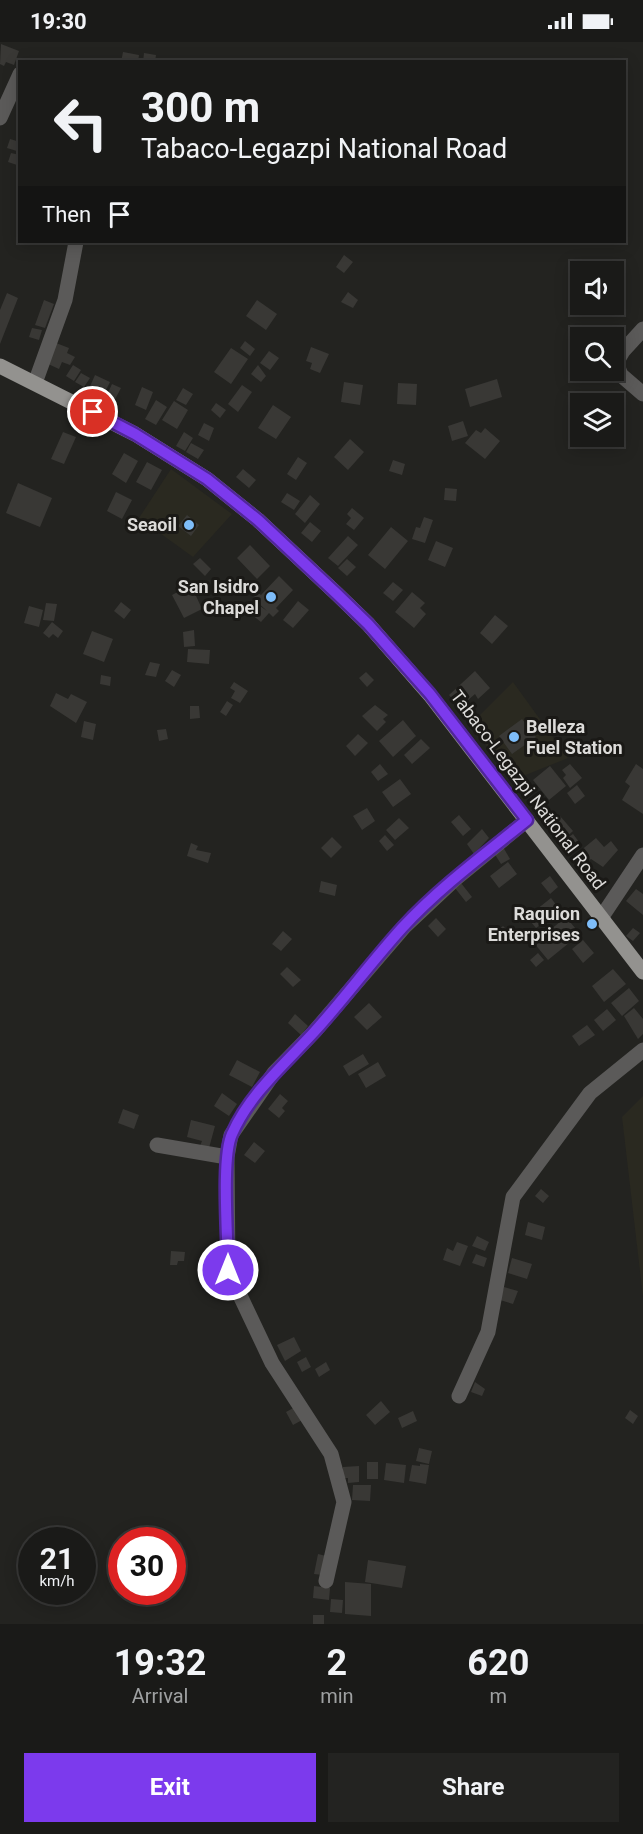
<!DOCTYPE html>
<html lang="en">
<head>
<meta charset="utf-8">
<style>
  :root { --surface:#1a1a18; --page:#232321; --text:#f1f3f6; --muted:#9fa1a2; --line:#383837; --accent:#7c3aed }
  body { margin:0; font-family:Roboto,sans-serif; background:var(--page); color:var(--text); height:100vh; display:flex; flex-direction:column; font-size:22px; white-space:nowrap }
  * { box-sizing:border-box; margin:0 }
  p { font-size:20px; color:var(--muted) }
  .icon { flex:none; width:33px; height:33px; fill:none; stroke:currentColor; stroke-width:2; stroke-linecap:round; stroke-linejoin:round }
  .map { position:relative; height:1582px; overflow:hidden }
  .side { display:flex; flex-direction:column; background:var(--surface); flex:1 }
  .side>* { flex:none }
  .guide { position:absolute; left:18px; top:18px; width:608px; height:183px; border-radius:0px; box-shadow:0 3px 15px #0003,0 0 0 2px var(--line); background:#1a1a18; color:var(--text); overflow:hidden }
  .tools { position:absolute; left:570px; top:219px; display:grid; gap:12px }
  .tools a { display:grid; place-items:center; width:54px; height:54px; border-radius:0px; background:var(--surface); box-shadow:0 3px 15px #0003,0 0 0 2px var(--line); font-size:30px }
  .speed { position:absolute; left:18px; top:1485px; display:flex; gap:12px; font-size:30px; font-weight:700; text-align:center }
  .speed>* { display:grid; place-content:center; width:78px; height:78px; border-radius:50%; background:var(--surface); box-shadow:0 3px 15px #0003,0 0 0 2px var(--line); line-height:1 }
  .speed small { font-size:15px; font-weight:400 }
  .speed .limit { border:9px solid #d22; background:#fff; color:#111 }
  .pin { position:absolute; display:grid; place-items:center; width:51px; height:51px; color:#fff; margin:-26px; border:3px solid #fff; border-radius:50%; box-shadow:0 2px 6px #0007 }
  .me { position:absolute; width:66px; margin:-33px; rotate:0deg; stroke-linejoin:round; filter:drop-shadow(0 0 4px #0008) }
  .turn { display:flex; align-items:center; gap:21px; height:126px; padding:0 24px; font-size:27px }
  .turn .icon { width:78px; height:78px; stroke-width:2.5 }
  .turn b { display:block; font-size:42px; line-height:51px }
  .then { display:flex; align-items:center; height:57px; padding:0 24px; background:#0003; gap:12px; font-size:22px }
  .eta { display:flex; justify-content:space-evenly; align-items:center; height:102px; text-align:center }
  .eta b { font-size:36px; font-weight:700; line-height:42px }
  .button { display:flex; gap:12px; margin-top:auto; padding:12px 24px }
  .button a { flex:1; height:69px; border-radius:0px; background:var(--accent); color:#fff; font-size:24px; font-weight:700; line-height:69px; text-align:center }
  .button a+a { background:var(--page); color:var(--text) }
  .status { display:flex; justify-content:space-between; align-items:center; height:42px; padding:0 30px; background:var(--surface); direction:ltr }
  .status svg { height:16px; fill:currentColor }
  .map>svg:first-child { display:block }
  .built { fill:#2a2920 }
  .building { fill:#393835 }
  .lines { fill:none; stroke-linecap:round; stroke-linejoin:round }
  .minor { stroke:#5b5a59; stroke-width:15 }
  .tertiary { stroke:#5b5a59; stroke-width:15 }
  .primary { stroke:#93928f; stroke-width:15 }
  .route-casing { stroke:#51269a; stroke-width:15 }
  .route { stroke:#7c3aed; stroke-width:10 }
  .poi-dot { fill:#7ebdf9; stroke:#1a1916; stroke-width:2 }
  .labels { text-anchor:middle; stroke-width:6; stroke-linejoin:round; paint-order:stroke }
  .poi-label { font-size:18px; font-weight:bold; fill:#dcdbd9; stroke:#1a1916; text-anchor:end }
  .street-label { font-size:18px; fill:#dcdbd9; stroke:#1a1916 }
</style>
</head>
<body>
<div class="status"><b>19:30</b><svg viewBox="0 0 49 12"><path d="M0 12V9h3v3zM5 12V6h3v6zM10 12V3h3v9zM15 12V0h3v12zM26 1h20v11H26zM47 4h2v5h-2z"/></svg></div>
<div class="map">
<svg width="643" height="1582" viewBox="0 0 643 1582">
  <rect width="100%" height="100%" fill="#232320"/>
  <path class="built" d="M171 427 232 472 193 515 139 476Z
    M513 640 568 716 513 738 470 683Z
    M643 1054V1255L622 1075Z"/>
  <path class="building" d="M1 2 19 9 14 23 6 20 4 24 0 22Z
    M123 10 139 13 138 20H121Z
    M144 11 156 13 155 20H143Z
    M10 97 20 100V110L7 106Z
    M11 111 20 113V124L8 120Z
    M344 213 353 220 344 231 336 225Z
    M348 250 358 258 353 266 341 260Z
    M7 251 18 256 0 302V268Z
    M44 258 54 262 45 286 35 283Z
    M257 258 277 272 266 288 246 274Z
    M32 286 42 288 39 298 29 295Z
    M245 299 255 307 250 314 240 306Z
    M56 301 69 306 67 311 75 315 70 323 62 320 59 327 46 321Z
    M311 305 329 312 320 331 310 327 312 321 306 319Z
    M231 306 248 317 231 342 214 330Z
    M269 309 279 316 270 328 260 321Z
    M73 323 81 328 74 339 66 334Z
    M258 323 266 334 261 340 251 332Z
    M81 331 90 336 84 345 75 340Z
    M95 333 110 340 102 356 88 349Z
    M497 337 502 355 470 365 465 347Z
    M344 340 363 343 360 363 341 360Z
    M398 341 417 342 416 363 397 362Z
    M112 342 121 346 113 361 105 357Z
    M242 343 252 350 238 370 228 362Z
    M142 345 153 350 146 368 135 363Z
    M183 346 193 352 186 363 176 358Z
    M156 358 167 365 156 383 145 377Z
    M174 359 188 368 177 387 162 378Z
    M216 361 226 368 220 376 211 368Z
    M273 363 291 375 276 397 258 386Z
    M463 379 468 394 452 399 448 384Z
    M204 381 214 386 209 399 198 393Z
    M485 386 500 399 485 417 465 401 476 388 481 391Z
    M63 390 76 395 64 422 51 417Z
    M184 390 193 396 185 409 176 404Z
    M350 397 364 410 348 428 334 415Z
    M191 401 204 408 198 417 186 410Z
    M124 411 138 419 126 441 112 432Z
    M298 415 307 421 296 438 287 432Z
    M393 418 405 422 402 433 389 429Z
    M147 420 162 428 151 448 136 440Z
    M243 427 256 438 249 446 236 435Z
    M18 441 52 456 40 485 6 471Z
    M445 446 457 447 456 459 444 458Z
    M116 450 132 458 122 477 107 469Z
    M287 451 300 459 294 468 281 460Z
    M310 453 320 462 305 481 295 472Z
    M352 466 364 476 354 488 346 482 351 476 347 472Z
    M187 473 199 483 191 494 178 484Z
    M424 475 433 478 425 501 412 497 416 485 420 486Z
    M310 480 321 489 312 500 301 491Z
    M391 485 408 499 385 527 368 513Z
    M348 494 358 503 338 524 328 516Z
    M436 499 453 506 445 525 428 518Z
    M250 503 270 524 257 537 237 516Z
    M200 516 211 527 205 534 193 522Z
    M347 517 356 525 347 534 338 526Z
    M279 534 293 548 276 566 279 569 273 575 269 571 261 580 252 573 260 564 267 569 253 556 258 551 261 553Z
    M393 540 403 548 393 559 383 551Z
    M191 543 202 567 184 576 172 553Z
    M412 550 425 561 420 566 426 572 414 586 395 570Z
    M298 559 309 568 293 586 283 578Z
    M121 560 131 568 124 577 114 569Z
    M46 561 57 562 54 579 43 578Z
    M29 564 43 568 39 585 24 581Z
    M495 573 508 584 492 602 480 591Z
    M52 580 63 589 58 596 53 592 49 596 43 591Z
    M194 588 195 604 184 605 183 590Z
    M92 589 113 597 104 620 83 612Z
    M188 607 210 608 209 622 187 620Z
    M150 620 160 622 156 635 145 633Z
    M172 628 181 633 174 645 165 639Z
    M475 629 490 646 478 657 475 652 460 665 449 653Z
    M366 630 374 638 367 645 359 636Z
    M101 633 111 635 110 644 100 642Z
    M234 640 248 649 240 661 231 656 235 649 230 646Z
    M56 651 68 657 71 652 87 660 76 681 50 664Z
    M227 659 233 663 226 674 220 670Z
    M375 663 388 673 383 677 386 680 377 689 362 674Z
    M190 664H199L200 676 190 677Z
    M522 677 536 695 512 712 499 694Z
    M403 678 416 694 393 715 379 699Z
    M84 679 96 682 93 698 81 695Z
    M166 687 168 697 159 699 157 688Z
    M358 692 368 701 355 714 346 704Z
    M421 697 430 706 412 722 404 713Z
    M380 722 388 732 378 739 371 730Z
    M570 722 582 736 570 746 563 736 566 733 562 728Z
    M636 722 643 727V772L622 758 630 744 625 740Z
    M550 724 566 744 549 758 533 738Z
    M400 737 411 752 393 765 382 750Z
    M577 743 585 754 575 762 567 751Z
    M540 754 546 761 535 769 530 762Z
    M367 766 375 779 362 788 353 774Z
    M459 773 471 787 463 794 451 780Z
    M560 774 573 789 563 798 550 783Z
    M399 776 409 786 395 798 386 788Z
    M482 787 489 796 474 812 467 802Z
    M573 792 582 804 572 812 562 800Z
    M385 793 394 803 387 809 379 799Z
    M332 795 342 805 331 816 321 806Z
    M596 796 604 805 611 799 618 808 603 825 591 817 587 820 579 810Z
    M191 801 198 804 196 808 211 811 208 821 187 814Z
    M503 805 510 817 501 822 494 811Z
    M508 820 517 832 499 846 490 834Z
    M550 834 558 845 550 852 541 841Z
    M321 839 337 843 335 854 319 850Z
    M461 841 472 855 466 860 455 846Z
    M636 847 643 852V873L626 859Z
    M551 856 560 868 536 886 527 875Z
    M566 875 580 892 548 918 534 901Z
    M436 876 446 887 438 895 428 884Z
    M503 884 510 891 500 900 493 893Z
    M633 886 640 891 633 899 626 894Z
    M283 889 292 897 281 909 272 902Z
    M583 898 594 911 583 921 572 907Z
    M538 911 544 918 536 925 530 918Z
    M287 925 301 938 293 945 280 932Z
    M613 927 626 942 604 960 592 944Z
    M629 946 639 959 622 974 611 961Z
    M369 961 382 975 367 988 354 975Z
    M634 966 643 977V992L638 997 624 974Z
    M607 967 616 978 603 989 594 978Z
    M295 972 308 984 301 993 288 981Z
    M587 983 595 993 579 1004 572 994Z
    M363 1012 369 1022 349 1034 343 1024Z
    M237 1018 260 1030 252 1045 229 1033Z
    M378 1020 386 1034 366 1046 358 1032Z
    M222 1051 237 1062 229 1074 214 1064Z
    M280 1052 288 1059 282 1066 285 1069 279 1076 268 1067Z
    M123 1067 139 1073 134 1087 118 1081Z
    M191 1078 215 1084 209 1106 200 1104 202 1099 187 1095Z
    M254 1100 265 1109 255 1121 244 1113Z
    M541 1147 549 1154 543 1161 535 1154Z
    M528 1180 545 1185 542 1198 525 1193Z
    M477 1194 489 1200 485 1209 472 1204Z
    M457 1200 468 1204 460 1224 443 1218 447 1206 453 1209Z
    M171 1209 185 1210 184 1219H178L177 1223H170Z
    M476 1212 487 1216 484 1225 472 1221Z
    M512 1216 532 1222 527 1237 508 1231Z
    M504 1245 518 1249 513 1262 500 1258Z
    M294 1295 301 1309 285 1319 277 1303Z
    M306 1315 311 1325 302 1330 297 1320Z
    M326 1320 330 1328 319 1335 315 1327Z
    M475 1340 485 1347 482 1354 471 1350Z
    M381 1359 390 1370 375 1383 366 1373Z
    M297 1364 304 1377 293 1383 286 1370Z
    M630 1368 638 1374 633 1382 625 1376Z
    M413 1369 417 1379 402 1386 398 1376Z
    M419 1406 432 1409 429 1422 416 1419Z
    M367 1420H378V1437H367Z
    M386 1421 406 1423 404 1441 384 1438Z
    M420 1422 429 1423 426 1442 409 1439 412 1423 420 1424Z
    M359 1424V1440L348 1441V1436H343V1425Z
    M353 1443H371L370 1459 352 1458Z
    M318 1512 326 1514 323 1533 314 1532Z
    M368 1518 406 1524 402 1546 365 1540Z
    M345 1540 371 1542V1574L345 1572Z
    M314 1544 330 1546 329 1558 313 1556Z
    M331 1557 343 1558 342 1571 330 1570Z
    M313 1573H324V1582H313Z"/>
  <g class="lines">
    <path class="minor" d="M0 76 20 32
      M643 287 623 309 616 321 621 333 643 352
      M35 341 65 258 76 200
      M157 1103 227 1115 231 1093 274 1031 314 990 404 885 454 838 527 778
      M227 1115 228 1228 272 1321 331 1412 344 1460 326 1539
      M459 1354 488 1290 513 1155 590 1051 643 1008"/>
    <path class="tertiary" d="M601 876 643 813"/>
    <path class="primary" d="M0 324 135 392 207 437 258 478 337 552 368 582 430 653 643 930"/>
  </g>
  <g class="lines">
    <g class="route-casing">
      <path id="route" d="M93 370 135 392 207 437 258 478 337 552 368 582 430 652 527 778C485 812 440 845 403 885 372 919 345 956 315 989 286 1021 250 1051 232 1092 221 1115 228 1198 228 1228"/>
    </g>
    <use href="#route" class="route"/>
  </g>
  <g class="poi-dot">
    <circle cx="189" cy="483" r="6"/>
    <circle cx="271" cy="555" r="6"/>
    <circle cx="514" cy="695" r="6"/>
    <circle cx="592" cy="882" r="6"/>
  </g>
  <g class="labels">
    <g class="poi-label">
      <text x="177" y="489">Seaoil</text>
      <text x="259" y="551">San Isidro<tspan x="259" dy="21">Chapel</tspan></text>
      <text x="526" y="691" text-anchor="start">Belleza<tspan x="526" dy="21">Fuel Station</tspan></text>
      <text x="580" y="878">Raquion<tspan x="580" dy="21">Enterprises</tspan></text>
    </g>
    <g class="street-label">
      <text transform="translate(528 748) rotate(53)" y="6">Tabaco-Legazpi National Road</text>
    </g>
  </g>
</svg>
<div class="tools">
<a><svg class="icon" aria-label="sound" viewBox="0 0 24 24"><path d="M4 9h4l5-4v14l-5-4H4zM17 9q2 3 0 6"/></svg></a>
<a><svg class="icon" aria-label="search" viewBox="0 0 24 24"><circle cx="10" cy="10" r="6"/><path d="M15 15l6 6"/></svg></a>
<a><svg class="icon" aria-label="layers" viewBox="0 0 24 24"><path d="M12 4l9 5-9 5-9-5zM3 14l9 5 9-5"/></svg></a>
</div>
<div class="speed"><div>21<small>km/h</small></div><div class="limit">30</div></div>
<div class="pin" style="left:93px;top:370px;background:#d93025"><svg class="icon" aria-label="arrive" viewBox="0 0 24 24"><path d="M6 21V4h12l-3 4 3 4H6"/></svg></div>
<svg class="me" style="left:228px;top:1228px" viewBox="-20 -20 40 40"><circle r="17" fill="#7c3aed" stroke="#fff" stroke-width="3"/><path d="M0-11L8 9 0 5-8 9z" fill="#fff"/></svg>
<div class="guide">
<div class="turn"><svg class="icon" aria-label="left" viewBox="0 0 24 24"><path d="M17 20v-9H6M10 6l-5 5 5 5"/></svg><div><b>300 m</b>Tabaco-Legazpi National Road</div></div>
<div class="then">Then<svg class="icon" aria-label="arrive" viewBox="0 0 24 24"><path d="M6 21V4h12l-3 4 3 4H6"/></svg></div>
</div>
</div>
<section class="side">
<div class="eta">
<div><b>19:32</b><p>Arrival</p></div>
<div><b>2</b><p>min</p></div>
<div><b>620</b><p>m</p></div>
</div>
<div class="button"><a>Exit</a><a>Share</a></div>
</section>
</body>
</html>
